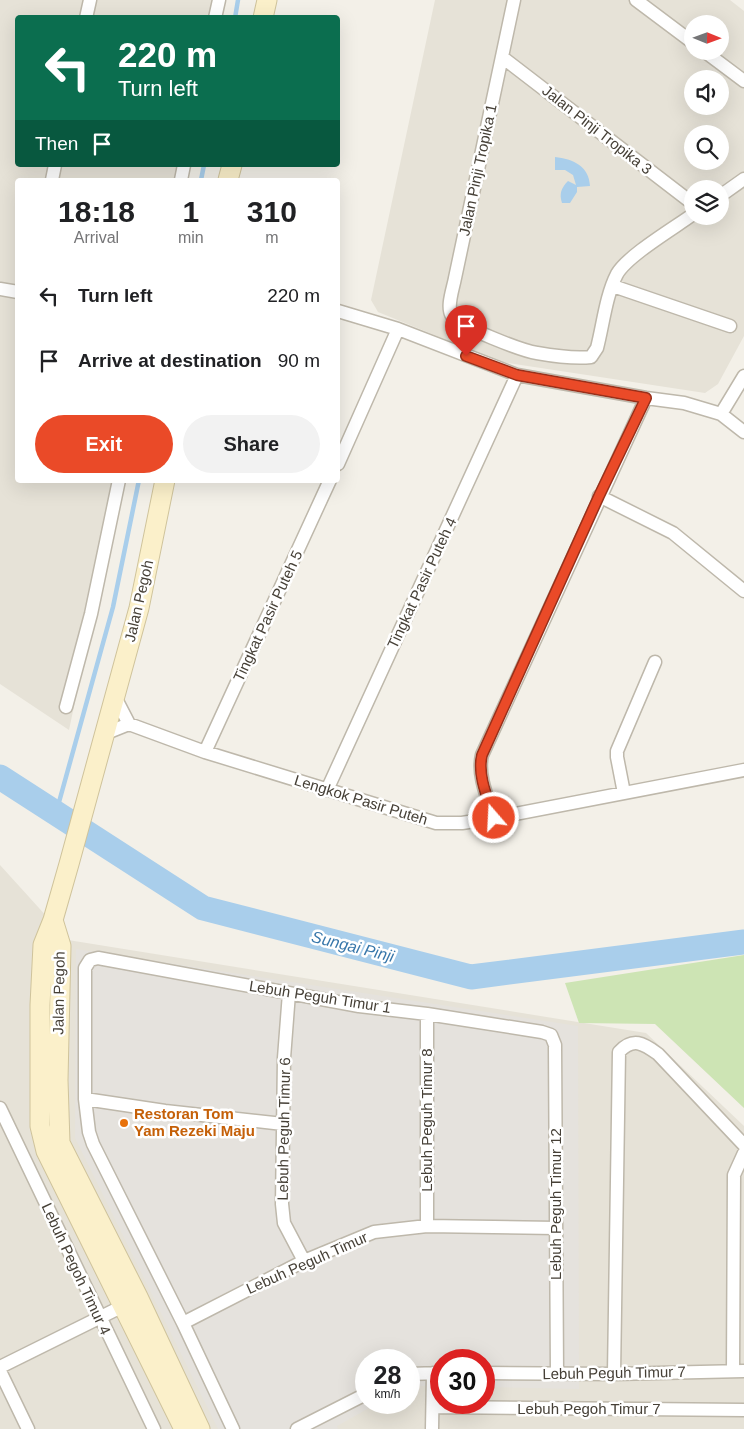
<!DOCTYPE html>
<html lang="en">
<head>
<meta charset="utf-8">
<style>
  :root { --surface:#fff; --page:#f2f2f2; --text:#202124; --muted:#757577; --accent:#ea4a28 }
  body { margin:0; font-family:Helvetica,sans-serif; background:var(--page); color:var(--text); height:100vh; display:flex; flex-direction:column; font-size:19px; white-space:nowrap }
  * { box-sizing:border-box; margin:0 }
  p { font-size:16px; color:var(--muted) }
  .icon { flex:none; width:28px; height:28px; fill:none; stroke:currentColor; stroke-width:2; stroke-linecap:round; stroke-linejoin:round }
  .map { position:relative; flex:1; overflow:hidden }
  .details { position:absolute; left:15px; top:178px; width:325px; height:305px; display:flex; flex-direction:column; background:var(--surface); border-radius:5px; box-shadow:0 5px 20px #0002 }
  .details>* { flex:none }
  .banner { position:absolute; left:15px; top:15px; width:325px; height:152px; border-radius:5px; box-shadow:0 5px 20px #0002; background:#0b6e4f; color:#fff; overflow:hidden }
  .needle { width:32px; rotate:91deg }
  .controls { position:absolute; left:684px; top:15px; display:grid; gap:10px }
  .controls a { display:grid; place-items:center; width:45px; height:45px; border-radius:50%; background:var(--surface); box-shadow:0 5px 20px #0002; font-size:25px }
  .speed { position:absolute; left:355px; top:1349px; display:flex; gap:10px; font-size:25px; font-weight:700; text-align:center }
  .speed>* { display:grid; place-content:center; width:65px; height:65px; border-radius:50%; background:var(--surface); box-shadow:0 5px 20px #0002; line-height:1 }
  .speed small { font-size:12px; font-weight:400 }
  .speed .limit { border:8px solid #d22; background:#fff; color:#111 }
  .pin { position:absolute; display:grid; place-items:center; width:42px; height:42px; color:#fff; margin:-51px -21px; border-radius:50% 50% 50% 0; rotate:-45deg; box-shadow:0 0 5px #0007 }
  .pin .icon { rotate:45deg }
  .me { position:absolute; width:55px; margin:-28px; rotate:341deg; stroke-linejoin:round; filter:drop-shadow(0 0 4px #0008) }
  .turn { display:flex; align-items:center; gap:18px; height:105px; padding:0 20px; font-size:22px }
  .turn .icon { width:65px; height:65px; stroke-width:2.5 }
  .turn b { display:block; font-size:35px; line-height:42px }
  .then { display:flex; align-items:center; height:48px; padding:0 20px; background:#0003; gap:10px; font-size:19px }
  .eta { display:flex; justify-content:space-evenly; align-items:center; height:85px; text-align:center }
  .eta b { font-size:30px; font-weight:800; line-height:35px }
  .primary-button { display:flex; gap:10px; margin-top:auto; padding:10px 20px }
  .primary-button a { flex:1; height:58px; border-radius:30px; background:var(--accent); color:#fff; font-size:20px; font-weight:800; line-height:58px; text-align:center }
  .primary-button a+a { background:var(--page); color:var(--text) }
  ul { padding:0; list-style:none }
  li { display:flex; align-items:center; gap:15px; height:65px; padding:0 20px }
  li div { flex:1 }
  li b { display:block; font-size:19px }
  li em { font-style:normal }
  .map>svg:first-child { display:block }
  .residential { fill:#e6e2d7; fill-rule:evenodd }
  .industrial { fill:#e5e2dd }
  .green { fill:#cde4b4 }
  .water { fill:#a9ceeb }
  .lines { fill:none; stroke-linecap:round; stroke-linejoin:round }
  .stream { stroke:#a9ceeb; stroke-width:4.5 }
  .river { stroke:#a9ceeb; stroke-width:25 }
  .street-casing { stroke:#beb8ab; stroke-width:15 }
  .secondary-casing { stroke:#cfc39b; stroke-width:21 }
  .street { stroke:#fff; stroke-width:12 }
  .secondary { stroke:#fbf0ca; stroke-width:19 }
  .route-casing { stroke:#98301a; stroke-width:12 }
  .route { stroke:#ea4a28; stroke-width:9 }
  .food-dot { fill:#e8710a; stroke:#fff; stroke-width:2 }
  .labels { text-anchor:middle; stroke-width:5; stroke-linejoin:round; paint-order:stroke }
  .street-label { font-size:15px; fill:#464037; stroke:#fff }
  .food-label { font-size:15px; font-weight:bold; fill:#c56008; stroke:#fff; text-anchor:start }
  .water-label { font-size:16px; font-style:italic; fill:#3877aa; stroke:#fff }
</style>
</head>
<body>
<div class="map">
<svg width="744" height="1429" viewBox="0 0 744 1429">
  <rect width="100%" height="100%" fill="#f3f0e8"/>
  <path class="residential" d="M0 0H225L221 17 18 18V165H190L187 180H18V480H122L69 730 0 684Z
    M435 0H730L744 11V336L718 384 705 393 501 362 378 312 371 300ZM692 24H720V51H692ZM692 79H720V106H692ZM692 134H720V161H692ZM692 189H720V216H692Z
    M0 865 68 940 646 1033 744 1126V1429H0ZM366 1360H409V1402H366ZM441 1360H484V1402H441Z"/>
  <path class="industrial" d="M76 949 578 1026 579 1389 484 1387V1360H441V1386H409V1360H366V1402L378 1403 337 1426 338 1429H218L75 1138Z"/>
  <path class="green" d="M744 955V1108L655 1024 579 1023 565 983Z"/>
  <path class="water" d="M555 157C573 159 589 166 590 186L577 187V192L570 203H562C559 194 561 188 568 181L576 185 573 175 565 170H555Z"/>
  <g class="lines">
    <path class="stream" d="M235 18 238 0
      M201 180 204 165
      M56 813 113 607 139 480"/>
    <path class="river" d="M0 777 203 908 471 977 744 942"/>
    <g class="street-casing">
      <path id="street" d="M514 0 455 278C453 289 446 307 452 316 460 327 523 351 537 353 554 356 573 359 591 357L597 348C603 325 606 295 617 274 627 256 674 228 692 215
        M636 0 692 42
        M86 18 90 0
        M215 18 219 0
        M704 51 744 81
        M502 57 692 203
        M52 180 55 165
        M181 180 184 165
        M720 196 744 179
        M613 286 730 326
        M0 289 18 292
        M338 311 398 329 517 375 646 398 684 403 721 414 744 432
        M721 414 744 376
        M338 464 398 329
        M599 496 673 533 744 591
        M115 697 129 724
        M66 707 91 614 119 480
        M104 734 129 724 205 752 436 823H462L494 818 744 770
        M205 752 330 480
        M327 790 517 375
        M624 793 617 757V751L655 662
        M494 818C488 799 477 775 482 755L646 398
        M289 993 284 1058 282 1204 284 1223 304 1261
        M427 1014V1226
        M85 1099 165 1111 283 1124
        M0 1108 154 1429
        M183 1323 304 1261 374 1232 427 1226 556 1228
        M0 1367 123 1306
        M0 1371 28 1429
        M733 1371 734 1175 744 1153
        M484 1373 614 1374 744 1371
        M409 1374 441 1373
        M614 1374 619 1052C633 1037 643 1043 658 1054L744 1145
        M433 1407 744 1410
        M233 1429 183 1323 93 1144 89 1132 85 1099V968L90 960 98 958 359 1006 427 1014 542 1032 551 1035 555 1045 557 1374
        M297 1429 366 1394
        M432 1429 433 1373"/>
    </g>
    <g class="secondary-casing">
      <path id="secondary" d="M263 18 267 0
        M228 180 232 165
        M165 480 139 608 69 864 53 920 43 945 40 1005V1126L46 1151 184 1429
        M53 920 61 946 58 1080 60 1143 138 1297 200 1429"/>
    </g>
    <use href="#street" class="street"/>
    <use href="#secondary" class="secondary"/>
  </g>
  <g class="lines">
    <g class="route-casing">
      <path id="route" d="M466 356 517 375 646 398 599 496 482 755C477 775 488 799 494 818"/>
    </g>
    <use href="#route" class="route"/>
  </g>
  <circle class="food-dot" cx="124" cy="1123" r="5"/>
  <g class="labels">
    <g class="street-label">
      <text transform="translate(597 130) rotate(38)" y="5">Jalan Pinji Tropika 3</text>
      <text transform="translate(478 170) rotate(-78)" y="5">Jalan Pinji Tropika 1</text>
      <text transform="translate(422 583) rotate(-65)" y="5">Tingkat Pasir Puteh 4</text>
      <text transform="translate(139 601) rotate(-77)" y="5">Jalan Pegoh</text>
      <text transform="translate(268 616) rotate(-65)" y="5">Tingkat Pasir Puteh 5</text>
      <text transform="translate(361 800) rotate(17)" y="5">Lengkok Pasir Puteh</text>
      <text transform="translate(59 993) rotate(-89)" y="5">Jalan Pegoh</text>
      <text transform="translate(320 997) rotate(9)" y="5">Lebuh Peguh Timur 1</text>
      <text transform="translate(427 1120) rotate(-90)" y="5">Lebuh Peguh Timur 8</text>
      <text transform="translate(284 1129) rotate(-89)" y="5">Lebuh Peguh Timur 6</text>
      <text transform="translate(556 1204) rotate(-90)" y="5">Lebuh Peguh Timur 12</text>
      <text transform="translate(307 1263) rotate(-24)" y="5">Lebuh Peguh Timur</text>
      <text transform="translate(76 1269) rotate(65)" y="5">Lebuh Pegoh Timur 4</text>
      <text transform="translate(614 1373) rotate(-1)" y="5">Lebuh Peguh Timur 7</text>
      <text x="589" y="1414">Lebuh Pegoh Timur 7</text>
    </g>
    <g class="food-label">
      <text x="134" y="1119">Restoran Tom<tspan x="134" dy="17">Yam Rezeki Maju</tspan></text>
    </g>
    <g class="water-label">
      <text transform="translate(353 946) rotate(14)" y="6">Sungai Pinji</text>
    </g>
  </g>
</svg>
<div class="controls">
<a><svg class="needle" viewBox="-14 -14 28 28"><path d="M0-13l5 13h-10z" fill="#e53935"/><path d="M0 13l5-13h-10z" fill="#757577"/></svg></a>
<a><svg class="icon" aria-label="sound" viewBox="0 0 24 24"><path d="M4 9h4l5-4v14l-5-4H4zM17 9q2 3 0 6"/></svg></a>
<a><svg class="icon" aria-label="search" viewBox="0 0 24 24"><circle cx="10" cy="10" r="6"/><path d="M15 15l6 6"/></svg></a>
<a><svg class="icon" aria-label="layers" viewBox="0 0 24 24"><path d="M12 4l9 5-9 5-9-5zM3 14l9 5 9-5"/></svg></a>
</div>
<div class="speed"><div>28<small>km/h</small></div><div class="limit">30</div></div>
<div class="pin" style="left:466px;top:356px;background:#d93025"><svg class="icon" aria-label="arrive" viewBox="0 0 24 24"><path d="M6 21V4h12l-3 4 3 4H6"/></svg></div>
<svg class="me" style="left:494px;top:818px" viewBox="-20 -20 40 40"><circle r="17" fill="#ea4a28" stroke="#fff" stroke-width="3"/><path d="M0-11L8 9 0 5-8 9z" fill="#fff"/></svg>
<div class="banner">
<div class="turn"><svg class="icon" aria-label="left" viewBox="0 0 24 24"><path d="M17 20v-9H6M10 6l-5 5 5 5"/></svg><div><b>220 m</b>Turn left</div></div>
<div class="then">Then<svg class="icon" aria-label="arrive" viewBox="0 0 24 24"><path d="M6 21V4h12l-3 4 3 4H6"/></svg></div>
</div>
<section class="details">
<div class="eta">
<div><b>18:18</b><p>Arrival</p></div>
<div><b>1</b><p>min</p></div>
<div><b>310</b><p>m</p></div>
</div>
<ul>
<li><svg class="icon" aria-label="left" viewBox="0 0 24 24"><path d="M17 20v-9H6M10 6l-5 5 5 5"/></svg><div><b>Turn left</b></div><em>220 m</em></li>
<li><svg class="icon" aria-label="arrive" viewBox="0 0 24 24"><path d="M6 21V4h12l-3 4 3 4H6"/></svg><div><b>Arrive at destination</b></div><em>90 m</em></li>
</ul>
<div class="primary-button"><a>Exit</a><a>Share</a></div>
</section>
</div>
</body>
</html>
